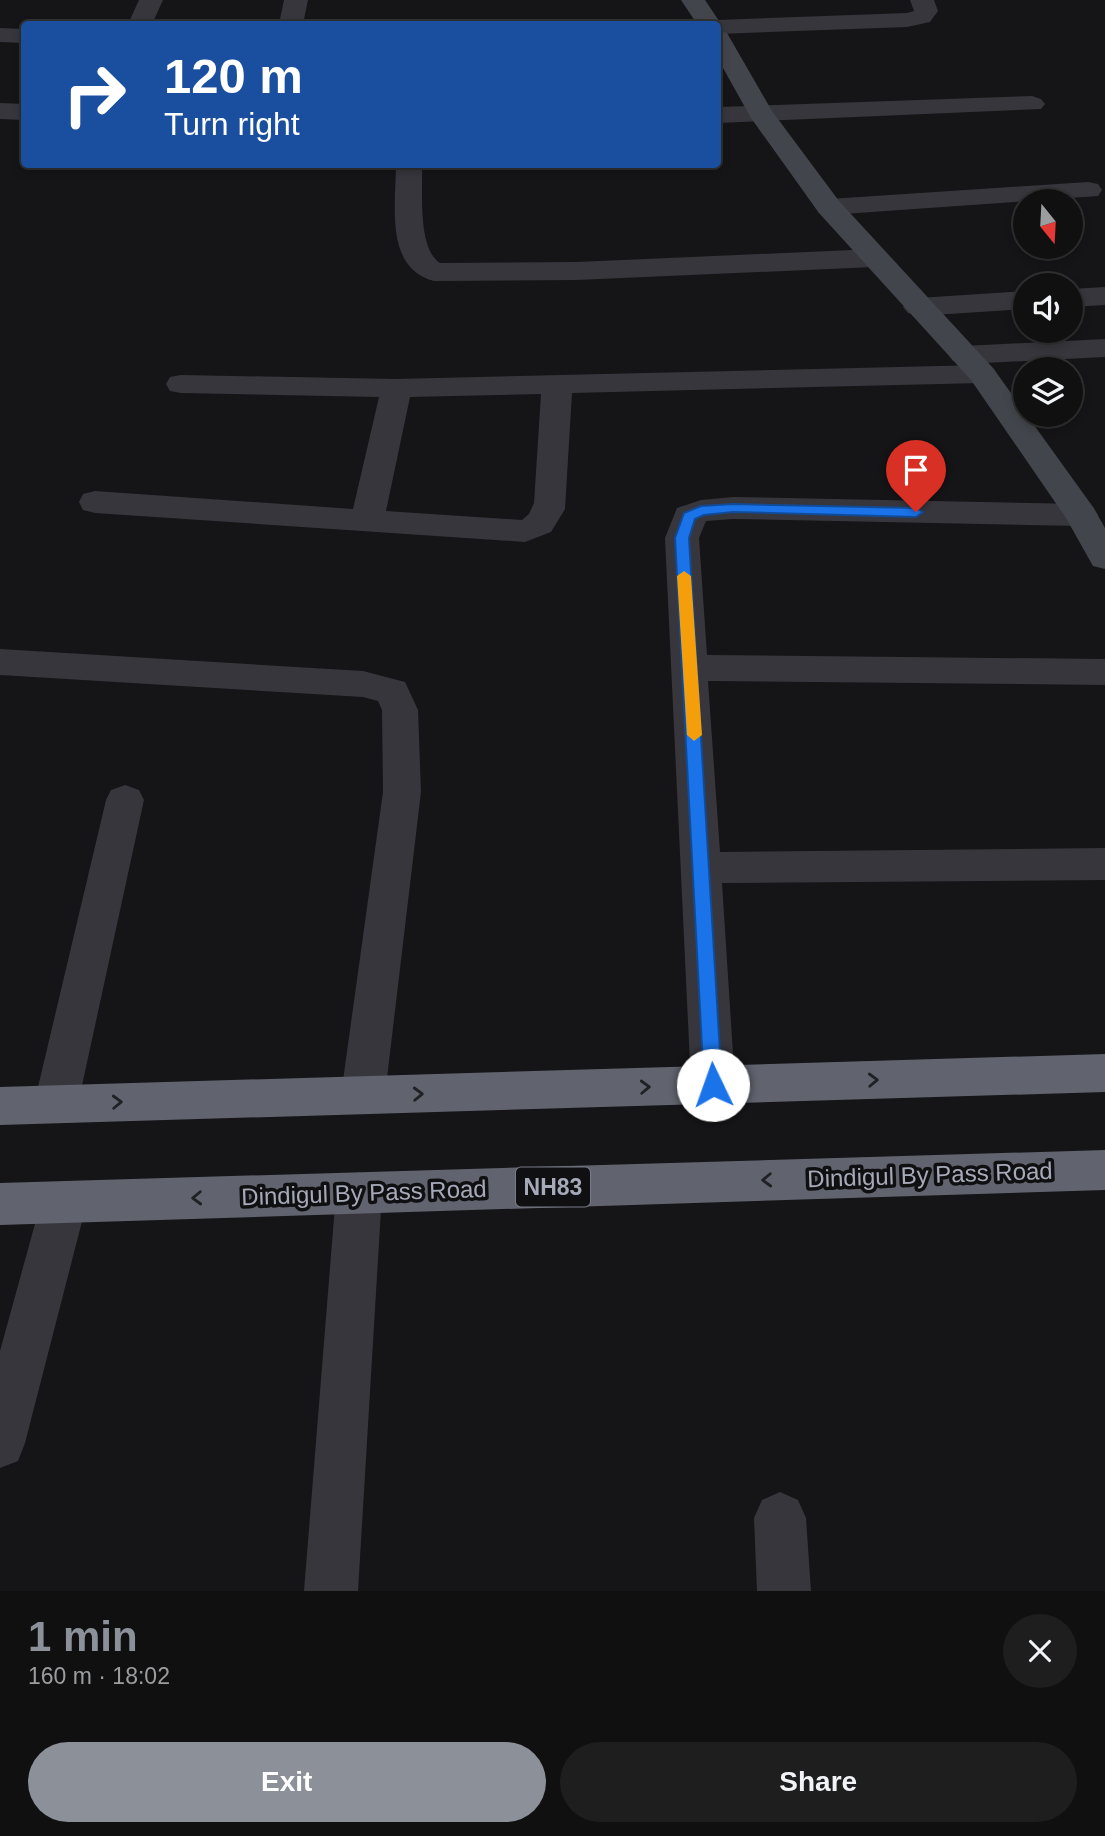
<!DOCTYPE html>
<html lang="en">
<head>
<meta charset="utf-8">
<style>
  :root { --surface:#101011; --page:#1e1e1f; --text:#f1f3f6; --muted:#9c9d9f; --line:#303031; --accent:#8c9099 }
  body { margin:0; font-family:Arial,sans-serif; background:var(--page); color:var(--text); height:100vh; display:flex; flex-direction:column; font-size:26px; white-space:nowrap }
  * { box-sizing:border-box; margin:0 }
  p { font-size:23px; color:var(--muted) }
  .icon { flex:none; width:38px; height:38px; fill:none; stroke:currentColor; stroke-width:2; stroke-linecap:round; stroke-linejoin:round }
  .map { position:relative; height:1591px; overflow:hidden }
  .drawer { display:flex; flex-direction:column; background:var(--surface); flex:1 }
  .drawer>* { flex:none }
  .banner { position:absolute; left:21px; top:21px; width:700px; height:147px; border-radius:7px; box-shadow:0 4px 10px #0003,0 0 0 2px var(--line); background:#1a4fa0; color:#fff; overflow:hidden }
  .needle { width:46px; rotate:162deg }
  .buttons { position:absolute; left:1013px; top:189px; display:grid; gap:14px }
  .buttons a { display:grid; place-items:center; width:70px; height:70px; border-radius:50%; background:var(--surface); box-shadow:0 4px 10px #0003,0 0 0 2px var(--line); font-size:35px }
  .pin { position:absolute; display:grid; place-items:center; width:60px; height:60px; color:#fff; margin:-72px -30px; border-radius:50% 50% 50% 0; rotate:-45deg; box-shadow:0 0 7px #0007 }
  .pin .icon { rotate:45deg }
  .me { position:absolute; width:77px; margin:-38px; rotate:357deg; stroke-linejoin:round; filter:drop-shadow(0 0 5px #0008) }
  .turn { display:flex; align-items:center; gap:24px; height:147px; padding:0 28px; font-size:32px }
  .turn .icon { width:91px; height:91px; stroke-width:2.5 }
  .turn b { display:block; font-size:49px; line-height:60px }
  .round { display:grid; place-items:center; flex:none; width:74px; height:74px; border-radius:37px; background:var(--page) }
  .headline { display:flex; align-items:center; justify-content:space-between; height:119px; padding:0 28px }
  h1 { font-size:42px; font-weight:700; line-height:52px; color:var(--accent) }
  .action { display:flex; gap:14px; margin-top:auto; padding:14px 28px }
  .action a { flex:1; height:80px; border-radius:42px; background:var(--accent); color:#fff; font-size:28px; font-weight:700; line-height:80px; text-align:center }
  .action a+a { background:var(--page); color:var(--text) }
  .map>svg:first-child { display:block }
  .lines { fill:none; stroke-linecap:round; stroke-linejoin:round }
  .street { fill:#36363c; fill-rule:evenodd }
  .secondary { fill:#43454c; fill-rule:evenodd }
  .highway { fill:#61636e; fill-rule:evenodd }
  .oneway { stroke:#202124 }
  .route { fill:#1a73e8; stroke:#114b97; stroke-width:2 }
  .slow { fill:#f59e0b }
  .labels { text-anchor:middle; stroke-width:7; stroke-linejoin:round; paint-order:stroke }
  .shield { fill:#101012; stroke:#797b86; stroke-width:2 }
  .shield-label { font-size:23px; font-weight:bold; fill:#a6a9b8 }
  .street-label { font-size:24px; fill:#a6a9b8; stroke:#101012 }
</style>
</head>
<body>
<div class="map">
<svg width="1105" height="1591" viewBox="0 0 1105 1591">
  <rect width="100%" height="100%" fill="#151517"/>
  <g class="lines">
    <path class="street" d="M139 0H163L152 24H128Z
      M284 0H308L303 24H279Z
      M910 0H934L938 11 930 22 907 27 718 34V24H708L718 20 907 13 914 11Z
      M0 28 24 29V43L0 42Z
      M1032 96 1041 99 1045 104 1041 109 718 123V107Z
      M0 103 24 104V120L0 119Z
      M396 164H422C423 191 417 248 440 263L577 262 874 249 884 252 888 258 884 264 874 267 577 280 434 281C384 268 396 204 396 164Z
      M1088 182 1098 184 1102 190 1098 196 829 215 819 213 815 207 819 201 829 199Z
      M1105 287V305L1071 307V289Z
      M1026 291V309L918 316 908 313 903 307 908 301 918 298Z
      M1105 339V357L964 364 953 361 949 355 953 349 964 346Z
      M982 365 993 368 997 374 993 380 982 383 572 393 565 509 551 532 525 542 95 513 83 510 79 502 83 494 95 491 353 509 379 397 181 393 170 391 166 384 170 377 181 375 396 379ZM541 394 534 503 529 514 522 520 386 511 410 397Z
      M733 497 1081 504 1093 507 1098 515 1093 523 1081 526 733 519 706 521 699 538 707 655 1105 659V685L708 681 720 852 1105 848V880L722 883 735 1085 729 1098 713 1104 697 1098 691 1085 665 538 677 508 701 500Z
      M0 649 363 671 405 682 418 710 421 792 385 1095 379 1109 363 1114 347 1109 341 1095 383 792 382 710 378 701 363 697 0 675Z
      M125 785 139 790 144 800 78 1104 72 1118 56 1123 40 1118 34 1104 106 800 111 790Z
      M359 1172 375 1178 382 1193 358 1591H304L336 1193 343 1178Z
      M64 1181 80 1187 87 1202 25 1443 18 1461 0 1468V1351L41 1202 48 1187Z
      M780 1492 798 1500 806 1518 811 1591H757L754 1518 762 1500Z"/>
    <path class="secondary" d="M681 0H705L721 24 718 29V24H697Z
      M718 31 727 33 772 111 839 201 993 368 1093 507 1105 528V569L1093 566 1066 518 971 380 819 213 751 118 718 59Z"/>
    <path class="highway" d="M1105 1054V1092L0 1125V1087Z
      M1105 1150V1190L0 1225V1183Z"/>
  </g>
  <defs><path id="oneway-chevron" d="M-2-3.5L2.5 0L-2 3.5" fill="none" stroke-width="1.6" stroke-linecap="round" stroke-linejoin="round" transform="scale(1.75)"/></defs>
  <g class="oneway">
    <use href="#oneway-chevron" transform="translate(873 1080) rotate(-2)"/>
    <use href="#oneway-chevron" transform="translate(645 1087) rotate(-2)"/>
    <use href="#oneway-chevron" transform="translate(418 1094) rotate(-2)"/>
    <use href="#oneway-chevron" transform="translate(117 1102) rotate(-2)"/>
    <use href="#oneway-chevron" transform="translate(767 1180) rotate(178)"/>
    <use href="#oneway-chevron" transform="translate(197 1198) rotate(178)"/>
  </g>
  <path class="route" d="M733 504 916 508 923 512 916 517 733 512 704 515 695 519 689 538 722 1085 719 1090 713 1093 707 1090 704 1085 675 538 684 513 701 506Z"/>
  <path class="slow" d="M684 571 691 576 702 735 694 741 687 735 677 576Z"/>
  <g class="labels">
    <rect class="shield" x="516" y="1167.5" width="74" height="39" rx="5"/>
    <g class="shield-label">
      <text x="553" y="1195">NH83</text>
    </g>
    <g class="street-label">
      <text transform="translate(930 1175) rotate(-2)" y="8">Dindigul By Pass Road</text>
      <text transform="translate(364 1193) rotate(-2)" y="8">Dindigul By Pass Road</text>
    </g>
  </g>
</svg>
<div class="buttons">
<a><svg class="needle" viewBox="-14 -14 28 28"><path d="M0-13l5 13h-10z" fill="#e53935"/><path d="M0 13l5-13h-10z" fill="#9c9d9f"/></svg></a>
<a><svg class="icon" aria-label="sound" viewBox="0 0 24 24"><path d="M4 9h4l5-4v14l-5-4H4zM17 9q2 3 0 6"/></svg></a>
<a><svg class="icon" aria-label="layers" viewBox="0 0 24 24"><path d="M12 4l9 5-9 5-9-5zM3 14l9 5 9-5"/></svg></a>
</div>
<div class="pin" style="left:916px;top:512px;background:#d93025"><svg class="icon" aria-label="arrive" viewBox="0 0 24 24"><path d="M6 21V4h12l-3 4 3 4H6"/></svg></div>
<svg class="me" style="left:713px;top:1085px" viewBox="-20 -20 40 40"><circle r="19" fill="#fff"/><path d="M0-13L10 11 0 6-10 11z" fill="#1a73e8"/></svg>
<div class="banner">
<div class="turn"><svg class="icon" aria-label="right" viewBox="0 0 24 24"><path d="M7 20v-9h11M14 6l5 5-5 5"/></svg><div><b>120 m</b>Turn right</div></div>
</div>
</div>
<section class="drawer">
<div class="headline"><div><h1>1 min</h1><p>160 m · 18:02</p></div><a class="round"><svg class="icon" aria-label="close" viewBox="0 0 24 24"><path d="M6 6l12 12M18 6L6 18"/></svg></a></div>
<div class="action"><a>Exit</a><a>Share</a></div>
</section>
</body>
</html>
